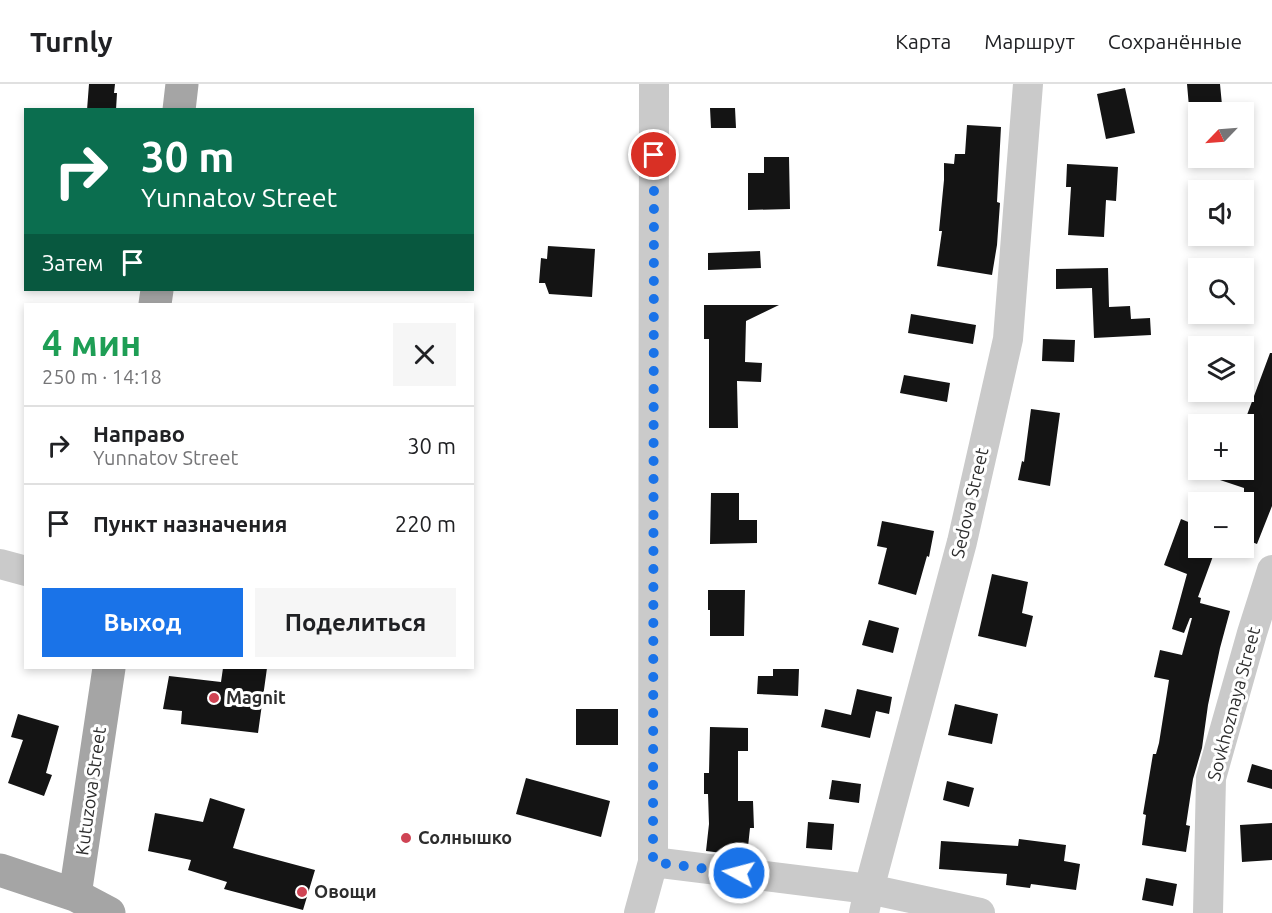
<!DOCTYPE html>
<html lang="ru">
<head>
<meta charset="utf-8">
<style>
  :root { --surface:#fff; --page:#f6f6f6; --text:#202124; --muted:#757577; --line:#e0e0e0; --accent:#1a73e8 }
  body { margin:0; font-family:Ubuntu,sans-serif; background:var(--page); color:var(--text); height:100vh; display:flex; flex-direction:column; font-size:22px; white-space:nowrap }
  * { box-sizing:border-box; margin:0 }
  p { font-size:20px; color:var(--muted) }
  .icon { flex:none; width:33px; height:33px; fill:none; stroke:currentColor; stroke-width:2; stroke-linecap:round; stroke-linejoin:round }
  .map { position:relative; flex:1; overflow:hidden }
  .drawer { position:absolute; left:24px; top:219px; width:450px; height:366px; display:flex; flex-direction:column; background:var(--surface); border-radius:0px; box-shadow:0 3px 9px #0003 }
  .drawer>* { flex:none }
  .banner { position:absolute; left:24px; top:24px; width:450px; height:183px; border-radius:0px; box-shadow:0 3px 9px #0003; background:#0b6e4f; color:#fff; overflow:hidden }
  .needle { width:39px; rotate:245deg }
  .fabs { position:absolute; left:1188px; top:18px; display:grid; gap:12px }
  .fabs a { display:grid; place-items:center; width:66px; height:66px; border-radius:0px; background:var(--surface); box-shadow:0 3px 9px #0003; font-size:30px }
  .pin { position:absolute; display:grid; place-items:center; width:51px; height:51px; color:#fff; margin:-26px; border:3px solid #fff; border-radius:50%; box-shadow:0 2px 6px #0007 }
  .me { position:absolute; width:66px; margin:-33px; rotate:277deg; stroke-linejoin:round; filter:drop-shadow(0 0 4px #0008) }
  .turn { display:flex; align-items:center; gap:21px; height:126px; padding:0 18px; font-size:27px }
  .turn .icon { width:78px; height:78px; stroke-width:2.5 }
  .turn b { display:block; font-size:42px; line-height:51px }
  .then { display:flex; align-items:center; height:57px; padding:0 18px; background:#0003; gap:12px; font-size:22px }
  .round { display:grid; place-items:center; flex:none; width:63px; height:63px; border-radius:0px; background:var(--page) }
  .summary { display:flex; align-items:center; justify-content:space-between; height:102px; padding:0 18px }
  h1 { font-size:36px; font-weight:700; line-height:45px; color:#1e9e55 }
  .primary-button { display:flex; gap:12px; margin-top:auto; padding:12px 18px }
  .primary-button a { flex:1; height:69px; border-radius:0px; background:var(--accent); color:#fff; font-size:24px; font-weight:700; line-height:69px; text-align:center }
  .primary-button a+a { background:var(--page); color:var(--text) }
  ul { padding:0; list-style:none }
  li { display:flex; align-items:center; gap:18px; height:78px; padding:0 18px; border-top:2px solid var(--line) }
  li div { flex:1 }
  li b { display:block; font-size:22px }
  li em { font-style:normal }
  header { display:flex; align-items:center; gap:36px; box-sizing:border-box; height:84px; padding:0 30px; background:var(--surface); border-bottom:2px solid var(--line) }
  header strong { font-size:28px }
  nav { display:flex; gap:33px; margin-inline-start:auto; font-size:21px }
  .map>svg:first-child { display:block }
  .building { fill:#141414 }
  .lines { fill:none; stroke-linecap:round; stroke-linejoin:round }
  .minor { stroke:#cacaca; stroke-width:30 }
  .major { stroke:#a5a5a5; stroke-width:33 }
  .route { stroke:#1a73e8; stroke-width:10; stroke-dasharray:0 18 }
  .poi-dot { fill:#cf4454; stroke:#fff; stroke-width:2 }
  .labels { text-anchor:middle; stroke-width:6; stroke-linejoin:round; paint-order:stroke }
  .street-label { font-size:18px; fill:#2d2d2d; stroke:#fff }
  .poi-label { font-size:18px; font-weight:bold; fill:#2d2d2d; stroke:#fff; text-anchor:start }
</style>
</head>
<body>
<header>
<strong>Turnly</strong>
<nav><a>Карта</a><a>Маршрут</a><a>Сохранённые</a></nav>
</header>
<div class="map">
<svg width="1272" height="829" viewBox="0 0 1272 829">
  <rect width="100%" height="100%" fill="#fff"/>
  <path class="building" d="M89 0H115L114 9H117L116 26H87Z
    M1187 0H1220L1222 21 1189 23Z
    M1125 4 1135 49 1106 55 1097 10Z
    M710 24H735L736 44H711Z
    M967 41 1001 43 997 118 1000 119 997 161 992 191 937 182 942 147H939L944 96V79L954 80 955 70H965Z
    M764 73H789L790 125 748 126V89H764Z
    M1067 80 1118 83 1116 117 1106 116 1104 153 1068 151 1071 103H1066Z
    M548 162 595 165 592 213 549 210 545 199H539L541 174 547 175Z
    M760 167 761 184 708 186V169Z
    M1108 184 1109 223 1130 222 1131 235 1150 234 1151 251 1094 254 1092 204 1056 205V185Z
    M704 221H779L746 237 745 278 762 279 761 298 737 297 738 344H709V255H704Z
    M911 230 976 241 973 260 908 249Z
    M1043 255 1075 256 1074 278 1042 277Z
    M1270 269H1272V422L1257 460 1244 455V404L1199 389 1200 386H1244V339Z
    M904 291 950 299 947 318 900 309Z
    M1031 325 1060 329 1050 402 1018 396 1022 377 1024 378Z
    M711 409H739V436H757V459L710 460Z
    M1181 435 1198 442V464H1216L1198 513 1201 514 1200 519 1230 527 1220 564 1208 621 1202 664 1193 695 1186 741 1190 742 1186 768 1142 761 1146 731 1143 730 1153 670H1156L1159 659 1169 596 1154 593 1160 566 1182 571 1192 534H1190L1184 549 1172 545 1187 490 1164 481Z
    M882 437 934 447 929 473 927 472 916 511 878 500 887 464 877 462Z
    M992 490 1028 498 1022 529 1033 532 1026 563 978 552Z
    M708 506H745L744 552H710V526H708Z
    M869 536 899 544 893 569 862 561Z
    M223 584H267L258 649 181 640 182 627 163 625 169 592 221 598Z
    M773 585H799L798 612 757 610 758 592H773Z
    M857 605 892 613 889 630 876 627 870 654 821 643 825 625 851 631Z
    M955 620 998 630 992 660 948 651Z
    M576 625H618V661H576Z
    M18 630 59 642 46 689 52 691 44 712 8 699 23 656 11 653Z
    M710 643 748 644V667H738V717H753L754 744H750L747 772 706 767 709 740 708 710H704V689H709Z
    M1252 680 1272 686V705L1247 698Z
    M526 694 610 717 601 753 516 730Z
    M832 696 861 700 859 719 829 715Z
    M947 697 974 704 969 723 943 716Z
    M210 714 245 725 233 764 315 786 303 826 224 805 227 798 188 786 191 776 148 767 155 729 203 738Z
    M808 738 834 740 832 766 806 764Z
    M1272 739V776L1242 778 1240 741Z
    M1019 755 1066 761 1064 777 1080 780 1076 806 1031 800 1030 804 1006 801 1007 790 939 785 941 757 1018 762Z
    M1146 794 1177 800 1173 822 1142 816Z"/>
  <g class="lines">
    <path class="minor" d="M0 480 26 487
      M653 778 869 805 980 829
      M639 829 653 778 654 0
      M864 829 869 805 962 458 1008 255 1028 0
      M1208 829 1211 694 1252 549 1272 486"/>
    <path class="major" d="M179 26 182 0
      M155 220 157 206
      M0 786 75 811 109 829
      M75 811 109 584"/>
  </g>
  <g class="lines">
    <path class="route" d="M654 71 653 778 739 789"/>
  </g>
  <g class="poi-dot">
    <circle cx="214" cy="614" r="6"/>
    <circle cx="406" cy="754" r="6"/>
    <circle cx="302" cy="808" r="6"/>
  </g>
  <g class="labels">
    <g class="street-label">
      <text transform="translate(970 419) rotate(-77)" y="6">Sedova Street</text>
      <text transform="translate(1234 620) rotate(-75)" y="6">Sovkhoznaya Street</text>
      <text transform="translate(91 707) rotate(-82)" y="6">Kutuzova Street</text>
    </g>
    <g class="poi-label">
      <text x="226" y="620">Magnit</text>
      <text x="418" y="760">Солнышко</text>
      <text x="314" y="814">Овощи</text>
    </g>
  </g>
</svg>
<div class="fabs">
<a><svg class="needle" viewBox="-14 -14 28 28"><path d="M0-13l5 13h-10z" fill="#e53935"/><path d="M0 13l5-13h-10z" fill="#757577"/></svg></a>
<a><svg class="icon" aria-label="sound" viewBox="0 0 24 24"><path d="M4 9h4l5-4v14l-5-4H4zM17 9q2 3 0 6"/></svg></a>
<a><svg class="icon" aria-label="search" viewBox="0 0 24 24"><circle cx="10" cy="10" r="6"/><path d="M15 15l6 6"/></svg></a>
<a><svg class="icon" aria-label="layers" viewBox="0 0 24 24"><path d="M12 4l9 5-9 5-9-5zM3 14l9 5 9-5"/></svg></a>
<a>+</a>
<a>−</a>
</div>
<div class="pin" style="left:654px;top:71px;background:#d93025"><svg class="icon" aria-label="arrive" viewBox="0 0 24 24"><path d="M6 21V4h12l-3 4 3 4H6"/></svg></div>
<svg class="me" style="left:739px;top:789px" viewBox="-20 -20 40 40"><circle r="17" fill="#1a73e8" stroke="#fff" stroke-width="3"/><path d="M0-11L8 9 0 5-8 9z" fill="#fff"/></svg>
<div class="banner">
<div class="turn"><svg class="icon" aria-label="right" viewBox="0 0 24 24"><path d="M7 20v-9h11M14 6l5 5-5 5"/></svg><div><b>30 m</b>Yunnatov Street</div></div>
<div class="then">Затем<svg class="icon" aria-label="arrive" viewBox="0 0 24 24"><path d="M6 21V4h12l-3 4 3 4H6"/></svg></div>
</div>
<section class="drawer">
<div class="summary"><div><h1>4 мин</h1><p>250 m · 14:18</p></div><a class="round"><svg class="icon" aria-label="close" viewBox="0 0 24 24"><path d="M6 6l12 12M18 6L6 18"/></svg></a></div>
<ul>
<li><svg class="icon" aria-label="right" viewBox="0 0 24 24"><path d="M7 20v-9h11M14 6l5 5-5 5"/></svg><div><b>Направо</b><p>Yunnatov Street</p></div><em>30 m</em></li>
<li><svg class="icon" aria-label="arrive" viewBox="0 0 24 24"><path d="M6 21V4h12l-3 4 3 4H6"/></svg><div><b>Пункт назначения</b></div><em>220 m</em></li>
</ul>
<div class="primary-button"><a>Выход</a><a>Поделиться</a></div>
</section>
</div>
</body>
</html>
